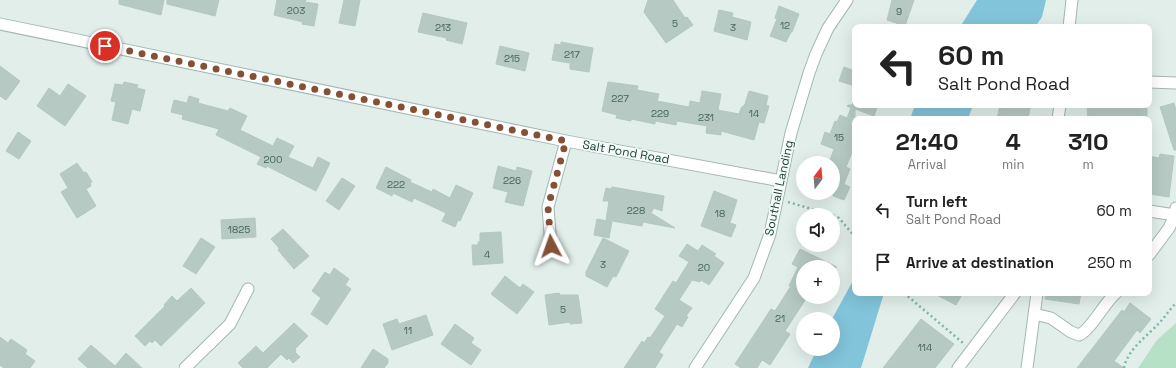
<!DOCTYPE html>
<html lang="en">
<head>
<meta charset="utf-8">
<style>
  :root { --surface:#fff; --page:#f2f2f2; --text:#222; --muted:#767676 }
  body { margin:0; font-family:"Space Grotesk",sans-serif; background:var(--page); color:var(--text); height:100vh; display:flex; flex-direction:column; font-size:15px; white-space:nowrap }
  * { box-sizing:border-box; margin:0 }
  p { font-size:13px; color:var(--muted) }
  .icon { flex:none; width:22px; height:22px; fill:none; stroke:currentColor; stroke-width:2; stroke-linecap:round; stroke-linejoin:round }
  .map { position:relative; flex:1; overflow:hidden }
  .panel { position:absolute; left:852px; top:116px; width:300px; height:180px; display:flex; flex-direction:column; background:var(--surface); border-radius:8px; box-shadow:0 4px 16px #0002 }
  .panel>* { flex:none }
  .guide { position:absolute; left:852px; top:24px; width:300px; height:84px; border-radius:8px; box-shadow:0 4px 16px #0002; background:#fff; color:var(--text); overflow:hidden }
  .needle { width:26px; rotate:16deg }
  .tools { position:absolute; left:796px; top:156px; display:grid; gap:8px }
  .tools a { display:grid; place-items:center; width:44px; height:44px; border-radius:50%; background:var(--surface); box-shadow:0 4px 16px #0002; font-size:20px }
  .pin { position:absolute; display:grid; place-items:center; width:34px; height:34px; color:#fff; margin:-17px; border:2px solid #fff; border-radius:50%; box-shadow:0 1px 4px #0007 }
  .me { position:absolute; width:44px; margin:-22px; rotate:356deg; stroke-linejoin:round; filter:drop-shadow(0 0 3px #0008) }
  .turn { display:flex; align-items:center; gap:14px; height:84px; padding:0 20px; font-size:18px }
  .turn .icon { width:52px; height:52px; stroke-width:2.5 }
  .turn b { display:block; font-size:28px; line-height:34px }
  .eta { display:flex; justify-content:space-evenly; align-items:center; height:68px; text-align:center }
  .eta b { font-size:24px; font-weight:800; line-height:28px }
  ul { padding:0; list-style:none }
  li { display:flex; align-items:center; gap:12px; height:52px; padding:0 20px }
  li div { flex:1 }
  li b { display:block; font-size:15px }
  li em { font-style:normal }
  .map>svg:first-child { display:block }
  .green { fill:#b7e1c7 }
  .water { fill:#82c4da }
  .building { fill:#b6c9c3; stroke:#b3c8c1 }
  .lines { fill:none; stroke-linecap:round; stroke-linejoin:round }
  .street-casing { stroke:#a3b7b1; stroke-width:13 }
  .path { stroke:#7eb5a9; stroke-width:2.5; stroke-dasharray:2 3; stroke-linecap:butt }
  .street { stroke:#fff; stroke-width:11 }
  .route { stroke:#855136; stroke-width:7; stroke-dasharray:0 12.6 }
  .labels { text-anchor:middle; stroke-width:3.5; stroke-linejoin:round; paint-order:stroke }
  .number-label { font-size:10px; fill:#45635d }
  .street-label { font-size:12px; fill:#1f413b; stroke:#f2faf7 }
</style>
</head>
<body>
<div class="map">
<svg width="1176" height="368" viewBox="0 0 1176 368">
  <rect width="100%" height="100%" fill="#e1eee9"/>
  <path class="green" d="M1176 323V368H1138L1157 340Z"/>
  <path class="water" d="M977 0H1046L1042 17 1035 27H960Z
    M915 105H973L968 119H910Z
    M855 277V293H884L861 368H808L817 349H833V319H832Z"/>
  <path class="building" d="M119 0H164L161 15 119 4Z
    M167 0H219L215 16 167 4Z
    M277 0H306L305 2 318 4 314 26 302 24 303 22 274 15Z
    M344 0H360L355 26 339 23Z
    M648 0H673L685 18 687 17 693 25 666 43 644 12Z
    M892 0H914L905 26 887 20Z
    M779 6 799 14 792 32H791L786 42 770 36 777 19 775 18Z
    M719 10 733 13 732 17 751 22 747 40 714 31Z
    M423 13 467 23 462 44 446 40 447 38 418 32Z
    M561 42 593 48 589 72 570 69V63L552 60 555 44 561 45Z
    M500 46 529 53 525 71 496 64Z
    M0 66 20 81 6 100 0 96Z
    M844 67 855 71V86L839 81Z
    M124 82 138 85 137 88 145 90 140 111 132 109 128 124 112 120 116 102 111 101 115 84 123 85Z
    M608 82 638 86 637 90 659 94 657 101 689 107 690 101 700 103 702 91 721 94 718 110 739 114 741 108 745 104 749 91 768 96 766 105 769 106 764 123 759 122 754 140 721 131V135L706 133 707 126 677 121 676 125 655 121V124L631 119V121L616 118 617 115 602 111Z
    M68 84 86 96 65 126 37 106 49 88 60 96Z
    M189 96 199 99 198 103 228 111 230 108 247 116 240 130 273 146 277 138 294 146 288 157 313 168 318 157 330 163 316 191 267 166 266 168 257 164 261 157 216 135 219 129 182 119 183 115 171 112 174 100 187 103Z
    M854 100H855V105H878L874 116 855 109V150H853L846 167 850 169 844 184 850 187 844 200 833 196V163H829L834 149 821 144 825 132 830 134 835 121 837 122 840 115 847 118 851 108 847 106 848 105H852Z
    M1174 103 1176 110V150H1174L1160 107Z
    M1000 105H1029V108H1030L1028 119H997Z
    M1087 105H1142V107L1147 108V119H1088Z
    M18 132 31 141 19 159 6 151Z
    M1160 154 1174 156 1169 197 1149 194V156L1159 158Z
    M77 163 84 173 86 172 92 182 90 183 91 186 86 189 96 206 77 218 61 192 68 188 60 174Z
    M498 166 516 171 517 167 532 171 523 206 505 202 508 192 493 188Z
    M386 167 411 180 410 182 432 192 433 189 450 198 456 185 473 193 460 221 458 220 455 227 442 221 446 213 414 198 412 202 393 193 392 196 376 188Z
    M342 178 355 186 339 210 326 201Z
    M612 187 664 196 662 211 654 208 651 213 675 228 643 222 642 226 606 220 609 201H603L606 188 611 189Z
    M714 191 737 200 730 223 736 225 731 237 701 226Z
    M255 218 256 237 222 239 221 220Z
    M597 219 612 222 609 238 594 235Z
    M283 229 309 256 294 269 278 250 279 248 271 239Z
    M501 232 503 263 473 265 472 245H478V242H480V233Z
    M201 238 215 247 196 274 183 266Z
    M603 238 629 251 616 277 613 276 607 287 586 276V272Z
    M687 244 698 251 702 245 716 254 714 256 724 263 709 285 701 280 700 282 692 280 679 300 692 308 686 316 688 317 682 327 677 324 659 352 663 355 655 368H624L642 341 644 343 648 337 650 338 665 316 655 309 673 281 676 283 689 262 679 256Z
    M800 249 837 267H803V297H807L785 331 790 334 770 365 762 360 757 368H741L735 364 771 309 775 311 791 286H789L798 267 792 264Z
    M334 268 349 279 345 285 351 289 327 325 311 314 321 298 312 291 325 272 330 275Z
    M505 276 520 288 523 284 534 292 517 314 491 294Z
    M191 288 205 303 161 346 155 340 152 343 150 341 145 346 135 336 165 306 164 305 172 296 177 301Z
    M559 293 560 295H578L582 323 570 324V322L549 325 545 295Z
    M933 293H963L956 305Z
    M1046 293H1081L1079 304 1045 299Z
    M1130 303 1151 319 1140 333 1137 330 1114 361 1124 368H1077L1122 310 1124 312Z
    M426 315 433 335 392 350 383 324 397 319 399 324Z
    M921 319 954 344 935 368H883Z
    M294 323 308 336 295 349 296 350 295 352 300 357 293 363 289 358 287 360 281 354 267 368H243L238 363 256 346 263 353Z
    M455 324 474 338 471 343 481 350 471 365 441 344Z
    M0 337 8 343 11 339 27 350 25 354 35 361 30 368H4L0 365Z
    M91 345 115 366 126 353 142 368H88L78 359Z
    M373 349 388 359V363L384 368H361Z"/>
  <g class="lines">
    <g class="street-casing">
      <path id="street" d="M0 24 566 141 781 181
        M1069 27 1072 0
        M1149 82 1176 83
        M1058 119 1060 105
        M1149 211 1175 215 1176 208
        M551 246 548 207 566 141
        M1149 255 1169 228 1175 215
        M1034 314 1051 318 1071 332 1079 335C1091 330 1104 303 1116 293
        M185 368 230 324 248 289
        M695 368 754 278 770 234 791 133 809 73 816 54 828 28 847 0
        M958 368 1015 293
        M1027 368 1037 293"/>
    </g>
    <path class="path" d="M788 202 832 215
      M833 215 839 218 855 237
      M904 293 963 343
      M1124 368C1128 348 1148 336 1160 322 1166 316 1170 309 1176 303"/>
    <use href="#street" class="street"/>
  </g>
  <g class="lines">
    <path class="route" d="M105 46 566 141 548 207 551 246"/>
  </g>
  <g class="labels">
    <g class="number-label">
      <text x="296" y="14">203</text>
      <text x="899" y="15">9</text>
      <text x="675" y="27">5</text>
      <text x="785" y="29">12</text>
      <text x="443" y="31">213</text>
      <text x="733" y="31">3</text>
      <text x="572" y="58">217</text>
      <text x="512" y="62">215</text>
      <text x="620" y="102">227</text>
      <text x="660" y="117">229</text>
      <text x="754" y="117">14</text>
      <text x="706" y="121">231</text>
      <text x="839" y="141">15</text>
      <text x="273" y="163">200</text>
      <text x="512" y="184">226</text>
      <text x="396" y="188">222</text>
      <text x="636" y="214">228</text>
      <text x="720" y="217">18</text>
      <text x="239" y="233">1825</text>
      <text x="487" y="258">4</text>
      <text x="603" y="268">3</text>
      <text x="704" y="271">20</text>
      <text x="563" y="313">5</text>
      <text x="780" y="322">21</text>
      <text x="408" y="334">11</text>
      <text x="925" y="351">114</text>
    </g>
    <g class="street-label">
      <text transform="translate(626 152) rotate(10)" y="4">Salt Pond Road</text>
      <text transform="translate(779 188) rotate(-78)" y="4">Southall Landing</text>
    </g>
  </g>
</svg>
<div class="tools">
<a><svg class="needle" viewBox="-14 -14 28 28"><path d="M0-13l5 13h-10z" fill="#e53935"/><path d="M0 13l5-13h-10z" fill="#767676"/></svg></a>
<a><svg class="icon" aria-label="sound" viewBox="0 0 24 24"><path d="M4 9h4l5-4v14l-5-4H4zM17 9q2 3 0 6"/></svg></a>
<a>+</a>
<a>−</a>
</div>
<div class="pin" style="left:105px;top:46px;background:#d93025"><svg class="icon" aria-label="arrive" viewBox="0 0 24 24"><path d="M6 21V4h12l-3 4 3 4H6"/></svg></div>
<svg class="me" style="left:551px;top:246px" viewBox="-20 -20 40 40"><path d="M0-17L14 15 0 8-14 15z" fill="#855136" stroke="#fff" stroke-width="4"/></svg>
<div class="guide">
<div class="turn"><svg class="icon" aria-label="left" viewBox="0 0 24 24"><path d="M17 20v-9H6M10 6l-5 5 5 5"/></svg><div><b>60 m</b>Salt Pond Road</div></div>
</div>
<section class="panel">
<div class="eta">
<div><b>21:40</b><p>Arrival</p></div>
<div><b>4</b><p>min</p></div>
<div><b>310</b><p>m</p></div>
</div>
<ul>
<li><svg class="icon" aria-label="left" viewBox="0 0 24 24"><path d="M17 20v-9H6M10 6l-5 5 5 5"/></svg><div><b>Turn left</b><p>Salt Pond Road</p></div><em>60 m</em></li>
<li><svg class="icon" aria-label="arrive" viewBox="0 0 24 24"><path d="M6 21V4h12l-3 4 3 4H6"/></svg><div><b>Arrive at destination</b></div><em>250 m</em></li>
</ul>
</section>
</div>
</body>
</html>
